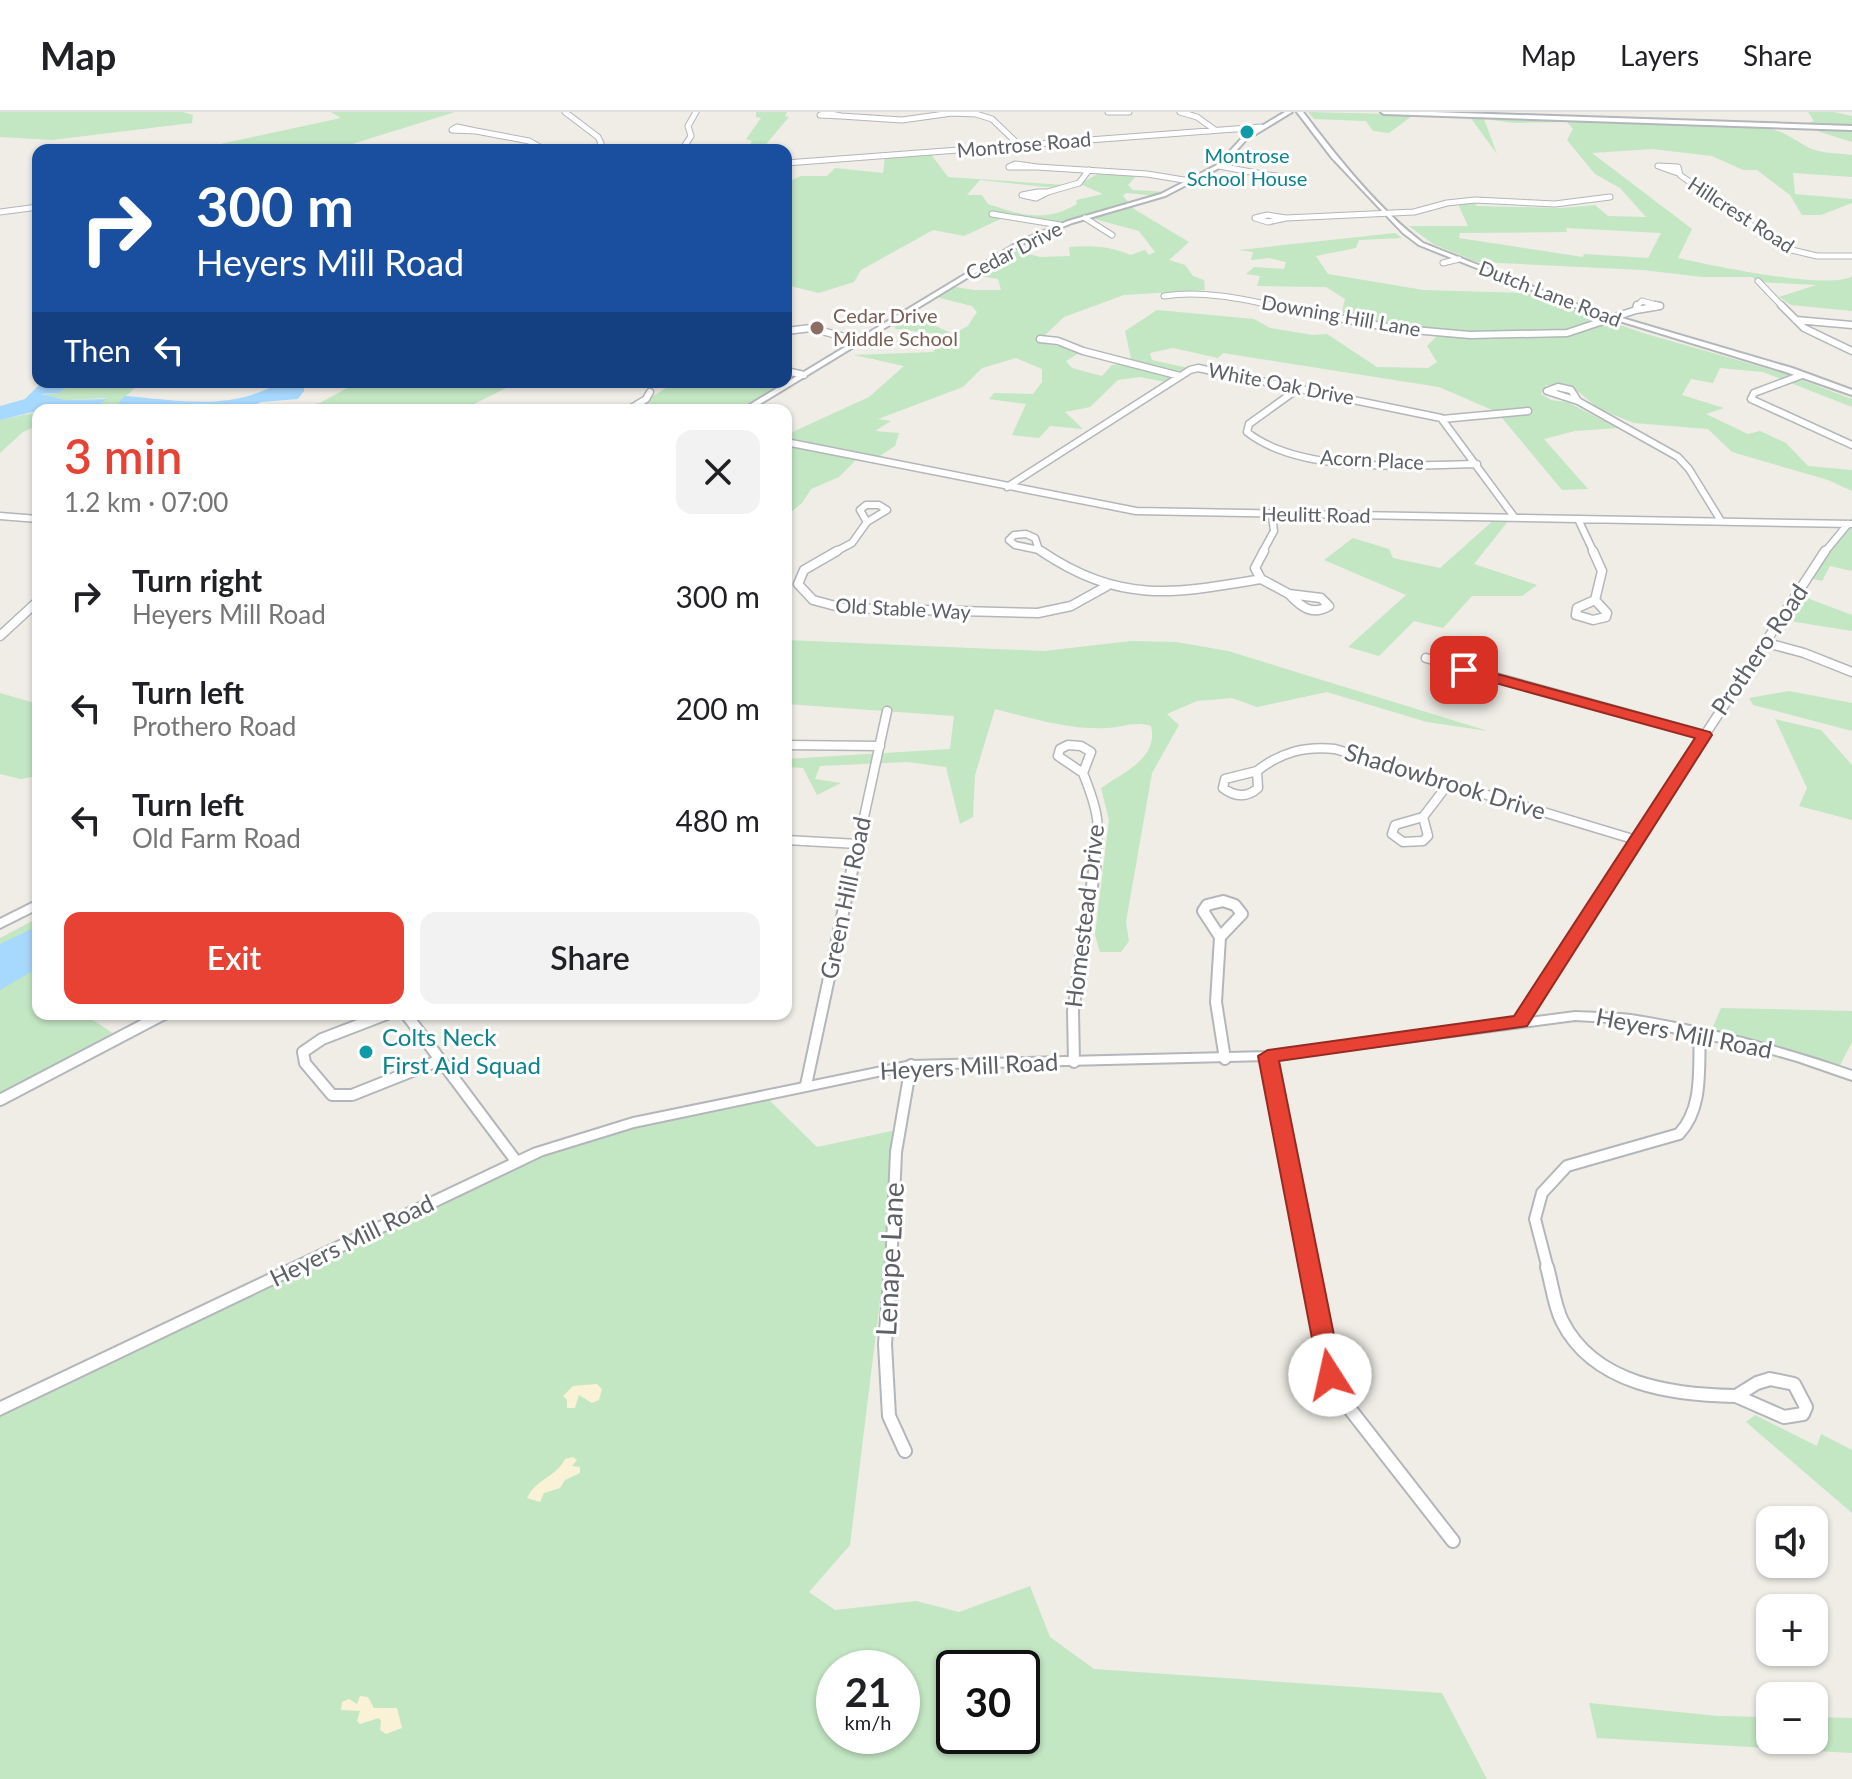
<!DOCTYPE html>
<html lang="en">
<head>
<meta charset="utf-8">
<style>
  :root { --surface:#fff; --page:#f2f2f2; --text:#202124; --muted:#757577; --line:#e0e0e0; --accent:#e74234 }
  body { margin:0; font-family:Lato,sans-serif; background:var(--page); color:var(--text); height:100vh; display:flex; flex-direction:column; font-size:30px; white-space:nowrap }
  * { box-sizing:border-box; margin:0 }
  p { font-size:26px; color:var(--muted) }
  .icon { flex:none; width:44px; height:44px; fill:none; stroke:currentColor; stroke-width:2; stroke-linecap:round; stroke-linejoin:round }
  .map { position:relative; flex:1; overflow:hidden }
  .drawer { position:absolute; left:32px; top:292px; width:760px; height:616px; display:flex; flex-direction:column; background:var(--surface); border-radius:16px; box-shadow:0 2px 6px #0004 }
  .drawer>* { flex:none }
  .banner { position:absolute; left:32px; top:32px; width:760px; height:244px; border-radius:16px; box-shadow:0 2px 6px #0004; background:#1a4fa0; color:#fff; overflow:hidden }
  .tools { position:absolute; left:1756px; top:1394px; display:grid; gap:16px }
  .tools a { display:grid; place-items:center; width:72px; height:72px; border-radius:16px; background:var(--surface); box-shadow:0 2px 6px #0004; font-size:40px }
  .speed { position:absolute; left:816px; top:1538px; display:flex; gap:16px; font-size:40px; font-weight:700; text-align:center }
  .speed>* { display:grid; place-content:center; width:104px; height:104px; border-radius:50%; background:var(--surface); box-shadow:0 2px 6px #0004; line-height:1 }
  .speed small { font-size:20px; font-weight:400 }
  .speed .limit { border:4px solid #111; border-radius:12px; background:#fff; color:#111 }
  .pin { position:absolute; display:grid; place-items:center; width:68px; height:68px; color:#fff; margin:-34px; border-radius:16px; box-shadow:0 4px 12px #0006 }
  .me { position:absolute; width:88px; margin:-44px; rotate:350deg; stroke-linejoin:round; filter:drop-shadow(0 0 6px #0008) }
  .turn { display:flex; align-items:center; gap:28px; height:168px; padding:0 32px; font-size:36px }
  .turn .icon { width:104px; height:104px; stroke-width:2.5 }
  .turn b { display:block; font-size:56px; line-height:68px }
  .then { display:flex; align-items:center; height:76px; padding:0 32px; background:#0003; gap:16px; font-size:30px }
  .round { display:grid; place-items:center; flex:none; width:84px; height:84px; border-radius:16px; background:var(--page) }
  .head { display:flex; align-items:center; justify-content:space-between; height:136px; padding:0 32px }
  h1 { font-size:48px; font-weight:600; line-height:60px; color:var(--accent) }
  .cta { display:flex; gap:16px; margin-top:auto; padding:16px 32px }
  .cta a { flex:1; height:92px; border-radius:16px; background:var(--accent); color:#fff; font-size:32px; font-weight:600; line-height:92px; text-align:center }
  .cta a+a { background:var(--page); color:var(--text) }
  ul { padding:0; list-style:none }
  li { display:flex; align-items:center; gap:24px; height:112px; padding:0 32px }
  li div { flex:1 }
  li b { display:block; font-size:30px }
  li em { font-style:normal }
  header { display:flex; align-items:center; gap:48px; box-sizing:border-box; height:112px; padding:0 40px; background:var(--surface); border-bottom:2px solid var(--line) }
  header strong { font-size:38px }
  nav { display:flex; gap:44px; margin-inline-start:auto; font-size:28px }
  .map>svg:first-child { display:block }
  .green { fill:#c3e6c3; fill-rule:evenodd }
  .sand { fill:#faf2d6 }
  .water { fill:#a7d8fe }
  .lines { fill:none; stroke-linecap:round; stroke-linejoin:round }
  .minor-far4-casing { stroke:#b3b6ba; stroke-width:7 }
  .minor-far3-casing { stroke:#b3b6ba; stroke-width:9 }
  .minor-far2-casing { stroke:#b3b6ba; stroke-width:11 }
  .minor-far1-casing { stroke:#b3b6ba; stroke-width:14 }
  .minor-casing { stroke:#b3b6ba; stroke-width:16 }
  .tertiary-casing { stroke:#b3b6ba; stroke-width:4 }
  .minor-far4 { stroke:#fff; stroke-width:5 }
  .minor-far3 { stroke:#fff; stroke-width:6 }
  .minor-far2 { stroke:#fff; stroke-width:8 }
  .minor-far1 { stroke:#fff; stroke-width:10 }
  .minor { stroke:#fff; stroke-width:12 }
  .tertiary { fill:#fff; fill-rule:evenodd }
  .route { fill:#e74234; stroke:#962b22; stroke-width:2 }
  .culture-dot { fill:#0f9aa8; stroke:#fff; stroke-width:3 }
  .education-dot { fill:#8d6e63; stroke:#fff; stroke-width:3 }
  .labels { text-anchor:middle; stroke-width:6; stroke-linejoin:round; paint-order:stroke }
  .far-street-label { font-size:20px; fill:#5d6166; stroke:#fff }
  .far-culture-label { font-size:20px; fill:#0d838f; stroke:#fff }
  .far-education-label { font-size:20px; fill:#785e54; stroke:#fff; text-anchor:start }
  .street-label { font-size:24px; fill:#5d6166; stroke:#fff }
  .culture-label { font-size:24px; fill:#0d838f; stroke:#fff; text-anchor:start }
  .near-street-label { font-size:28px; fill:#5d6166; stroke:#fff }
</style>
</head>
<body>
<header>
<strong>Map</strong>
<nav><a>Map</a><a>Layers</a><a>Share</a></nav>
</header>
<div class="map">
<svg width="1852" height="1667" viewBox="0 0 1852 1667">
  <rect width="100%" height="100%" fill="#efede6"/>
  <path class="green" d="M0 0H183L193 3 192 11 52 28 0 25Z
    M331 0H455L333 38 211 34 341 6Z
    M756 0H787L785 4 789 5 762 37 748 36 752 29 746 27 761 6 756 5Z
    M1308 0 1636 8C1677 15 1718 11 1759 15 1780 17 1788 24 1804 33 1817 42 1837 41 1852 43V65L1793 61 1795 82 1852 87V91L1821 103H1802L1790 83 1757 58H1743L1712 44 1652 37 1592 41 1692 117 1678 146C1709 153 1831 179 1852 164V199L1791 193 1779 185 1816 173 1758 170 1752 165H1702L1643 158 1477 150 1433 132 1409 114H1468L1458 92 1473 90 1477 94 1561 96 1595 93 1608 104 1646 105 1620 76 1595 62 1567 28 1573 17 1567 10 1515 11 1484 7 1497 42 1470 5 1412 4 1389 21 1373 19 1366 9 1314 7ZM1566 116 1661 121 1648 146 1584 142 1583 145 1459 126 1460 121 1567 120Z
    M1808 0H1834L1852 4V30L1817 19 1824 15 1808 11 1814 9Z
    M930 41 948 65 1065 73 1055 76 980 68 967 83H982L988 92C1021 103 1046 111 1077 92L1076 88 1103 82 1080 72 1101 60 1136 64 1128 73 1133 78 1168 80 1160 84 1126 81 1123 84 1134 97 1189 130 1169 148 1185 153 1193 164 1204 168 1205 178 1124 183 1064 205 1045 223 1035 226 1041 231 1076 237 1079 241 1066 249 1072 256 1102 264 1112 253 1132 251 1125 219 1157 198 1254 207 1270 216 1313 223 1327 222 1377 255 1428 256 1437 250 1427 234 1439 222 1341 204 1345 187 1326 175 1257 174 1260 164 1246 162 1254 155 1284 157 1286 150 1269 146 1251 148 1253 140 1239 138 1395 121 1402 126 1359 128 1356 136 1316 144 1328 162 1423 178 1527 181 1643 221 1786 262 1852 287V295L1763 260 1720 256 1713 271 1691 267 1682 283 1724 296 1706 302 1748 322 1760 319 1786 331 1808 354 1852 358V379L1828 368 1732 340 1708 317 1634 311 1599 297 1574 276 1546 273 1541 282 1551 288 1567 290 1618 316 1575 319 1544 327 1588 377 1562 378 1497 300 1439 275 1223 241 1218 246 1173 236 1150 241 1152 248 1193 257 1170 271 1140 265 1118 268 1090 295 1065 300 1083 317 1050 314 1039 326 1012 323 1026 292 989 287 994 281 1033 282 1042 270V257L1016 246 982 256 963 275 878 307 891 309 875 319 899 321 895 334 874 348 859 345 839 365 811 377 802 391 786 404V323L869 285 904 254 854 243 933 240 947 223 896 217 890 211C910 198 933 214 953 222L968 214 977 200 972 194 932 184 949 174 974 178H1001L998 167 968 162 1011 137 1040 145 1070 144 1069 135C1089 133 1112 134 1130 143L1145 138 1149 143 1155 140 1139 119 1087 105 1054 116 1005 105 964 124 933 118 861 158 854 170 819 181 786 173V71L801 64H827L835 56 883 61 885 45Z
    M786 262 798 264 738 298H630L676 270H786Z
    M72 270H141L111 298H45C70 290 80 299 106 286L65 288 41 283 59 281Z
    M358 270H518L462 298H280L320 291Z
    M38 300V313L23 320 0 341V308Z
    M1852 406V459L1830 454 1822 469 1809 466Z
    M1495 407 1509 408 1474 452 1537 473 1522 484H1472L1443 516 1414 509 1379 544 1348 535 1406 483 1324 448 1353 426 1389 437 1393 446 1440 456Z
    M1799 483 1852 503V519L1783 508Z
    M786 528 1044 539 1131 529 1176 530 1228 539 1488 619 1427 610 1327 580 1257 595 1232 586 1197 589 1167 602 1179 613 1152 661 1126 810 1129 829 1121 840H1100L1095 823 1109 708 1101 676C1124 660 1159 646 1151 614 1135 609 1124 615 1108 616 1070 618 1031 606 995 597L975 663 973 705 960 712 946 655 907 650 820 654 815 667 841 671 817 683 803 656 786 655V647L950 637 954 604 786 592Z
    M1789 579 1852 591V619L1753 593 1749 586Z
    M0 581 38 592V664L21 667 0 662Z
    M1775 607 1821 618 1852 653V708L1799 694 1807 676Z
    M38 806V902H95L90 906 114 922 123 919 0 985V826Z
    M1721 896 1852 899V930L1837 959 1709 924Z
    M764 983 817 1035 901 1017 850 1433 809 1480 835 1498 916 1489 959 1500 1030 1474 1050 1525 1094 1557 1442 1581 1487 1667H0V1297L536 1040ZM834 1556H902V1624H834ZM954 1556H1022V1624H954Z
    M1755 1303 1817 1334 1821 1322 1852 1338V1401L1746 1310Z
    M1589 1591 1718 1604 1770 1605V1628H1814V1605L1852 1606V1641L1597 1626Z"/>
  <path class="sand" d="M597 1272 602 1277 599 1288 592 1291 579 1283 575 1296H567V1288L563 1284 573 1274Z
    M573 1345 577 1348 572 1354 580 1355V1361L565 1368 560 1376 544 1381 540 1390 527 1386C536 1367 556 1365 565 1347Z
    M360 1584 368 1585 374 1596H397L402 1616 386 1622 380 1618 381 1609 379 1606 360 1612 357 1609 360 1599 341 1598 342 1590 349 1587 357 1592Z"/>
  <path class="water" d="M42 270H72L59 281 41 282 65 288 107 287 96 295 57 294 0 308V294L25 287Z
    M280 270H304V279L298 287 261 290 244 298 112 297 125 284C178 288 231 300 280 270Z
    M38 814V856L0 878V832Z"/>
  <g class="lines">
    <g class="minor-far4-casing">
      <path id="minor-far4" d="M565 0 598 25 601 31 597 38
        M1108 0H1129
        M1180 0 1197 5 1215 18
        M826 1 841 4 820 3Z
        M841 4 902 8 952 1 976 2 992 7 1020 34
        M457 15 476 19 452 18Z
        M476 19 529 29 545 38
        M682 38 691 24 688 14 696 0
        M786 51 1261 15
        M1015 52 1037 55H1009Z
        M1219 54 1262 62
        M1037 55 1147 62 1190 69
        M1678 61 1658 54 1678 55 1680 63 1783 136 1817 144H1852
        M1262 62 1290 66 1276 69Z
        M1038 80H1048L1036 86 1022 83Z
        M1048 80 1079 71 1089 58
        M0 100 38 95
        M992 102 1060 113
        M1267 103 1286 106 1268 110 1255 106Z
        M1085 106 1112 123
        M1286 106 1414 100 1447 91 1475 88 1555 92 1610 85
        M1443 151 1459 147
        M1758 169 1783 195
        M1164 184C1203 178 1243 187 1281 195
        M1636 195 1642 189 1660 194 1656 195"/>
    </g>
    <g class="minor-far3-casing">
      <path id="minor-far3" d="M1271 193 1391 216 1470 223 1567 221 1636 198
        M1637 193 1636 198 1660 194 1655 193
        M1781 193 1804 216 1852 239
        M1796 208 1852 213
        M786 219 811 216 859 229
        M1040 227 1058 229 1083 239 1180 264
        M786 259 804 263
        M1802 263 1754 281 1751 287 1852 333
        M1558 275 1571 278 1578 289 1547 279Z
        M1299 276 1249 312 1247 320C1301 363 1411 353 1477 352
        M1578 289 1678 345 1689 357 1721 409
        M628 298 646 287 650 280
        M1442 307 1528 299
        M786 330 1136 399 1852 412
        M1007 375 1190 258 1198 256 1441 306 1515 406
        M866 393H879L887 398 867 410 860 398Z
        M0 404 38 407
        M1578 407 1594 441
        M1026 422 1035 426 1039 438 1015 433 1009 428 1014 423Z
        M1039 438 1044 441
        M833 441 852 431 867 410
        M1262 441 1274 419 1272 403
        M1824 441 1848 412"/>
    </g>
    <g class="minor-far2-casing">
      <path id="minor-far2" d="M837 439 804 458 798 472 813 488 843 496 1038 501 1071 494 1107 474
        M1041 439C1120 492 1173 482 1261 467
        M1264 439 1255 456 1261 467 1289 482
        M1593 439 1602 459 1595 488
        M1289 482 1321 486 1329 494C1312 504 1301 495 1289 482Z
        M1595 488 1607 501 1606 505 1593 508 1576 503 1577 496Z
        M0 524 38 489
        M1767 531 1804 541 1852 560
        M1426 546 1704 623
        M786 633 880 634
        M1068 633 1081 634 1091 640 1083 661 1058 644 1060 637Z
        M1257 659C1281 640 1305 634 1335 637L1636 728
        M1257 659 1258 676C1247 686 1235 685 1223 676L1225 667Z
        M1083 661C1099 701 1101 713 1094 756
        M1423 705 1428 724 1423 729 1403 730 1392 722 1395 713Z
        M1423 705 1449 671
        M786 728 858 732
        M853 756 887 599
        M1618 756 1825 439"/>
    </g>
    <g class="minor-far1-casing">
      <path id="minor-far1" d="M1223 789 1235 793 1242 802 1220 825 1203 799 1207 793Z
        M1220 825 1216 890 1225 947
        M387 902 322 927 303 940 305 951 332 983H352L440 948
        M406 902 516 1049
        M1520 910 1620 754
        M1268 944 1309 1157
        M1074 950 1073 899 1095 754
        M806 973 853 754
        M0 988 164 902
        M891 1157 896 1040 911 953
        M1548 1157 1535 1107 1542 1081 1567 1054 1679 1022C1704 995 1698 956 1700 922"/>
    </g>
    <g class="minor-casing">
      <path id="minor" d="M891 1155 885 1232 889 1304 905 1339
        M1309 1155 1330 1263 1339 1283 1453 1429
        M1547 1155C1552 1172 1554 1193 1562 1209 1594 1273 1673 1283 1736 1284
        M1770 1267 1794 1272 1806 1295 1803 1302 1784 1305 1736 1284 1757 1271Z"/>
    </g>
    <g class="tertiary-casing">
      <path id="tertiary" d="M1285 0H1292L1246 28 1221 55 1165 84 1072 111 1026 130 750 298H741L1022 128 1068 109 1161 82 1217 53 1242 26Z
        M1297 0H1303C1336 44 1379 98 1423 131L1581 194 1792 256 1852 278V283L1786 260 1577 196 1419 133 1403 121 1332 46Z
        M1381 0H1432L1852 14V18L1384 2Z
        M38 788V797L0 816V807Z
        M1575 900C1593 901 1612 901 1631 903 1706 915 1780 934 1852 959V968L1797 949 1755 937 1628 911 1575 908 1268 948 911 957 634 1015 543 1043 0 1303V1290L533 1037 633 1006 911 949 1268 940Z"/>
    </g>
    <use href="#minor-far4" class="minor-far4"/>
    <use href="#minor-far3" class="minor-far3"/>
    <use href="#minor-far2" class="minor-far2"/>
    <use href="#minor-far1" class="minor-far1"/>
    <use href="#minor" class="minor"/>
    <use href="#tertiary" class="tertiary"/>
  </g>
  <path class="route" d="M1464 553 1710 620 1712 623 1527 914 1279 949 1342 1263 1338 1269 1330 1272 1322 1269 1319 1263 1258 944 1268 938 1514 904 1695 626 1459 561 1457 558Z"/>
  <g class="culture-dot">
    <circle cx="1247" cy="20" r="8"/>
    <circle cx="366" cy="940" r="8"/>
  </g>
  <circle class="education-dot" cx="817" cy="216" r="8"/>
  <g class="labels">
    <g class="far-street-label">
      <text transform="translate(1024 33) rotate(-5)" y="7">Montrose Road</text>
      <text transform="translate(1741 103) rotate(33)" y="7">Hillcrest Road</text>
      <text transform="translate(1014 139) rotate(-27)" y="7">Cedar Drive</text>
      <text transform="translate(1550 182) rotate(21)" y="7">Dutch Lane Road</text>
      <text transform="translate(1341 204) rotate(10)" y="7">Downing Hill Lane</text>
      <text transform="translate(1281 272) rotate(11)" y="7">White Oak Drive</text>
      <text transform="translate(1372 348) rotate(3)" y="7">Acorn Place</text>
      <text transform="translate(1316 403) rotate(1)" y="7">Heulitt Road</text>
      <text transform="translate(903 497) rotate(3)" y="7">Old Stable Way</text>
    </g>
    <g class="far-culture-label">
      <text x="1247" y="51">Montrose<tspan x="1247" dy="23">School House</tspan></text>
    </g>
    <g class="far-education-label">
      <text x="833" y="211">Cedar Drive<tspan x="833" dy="23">Middle School</tspan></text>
    </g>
    <g class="street-label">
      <text transform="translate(1760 538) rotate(-56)" y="8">Prothero Road</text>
      <text transform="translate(1445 670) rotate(17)" y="8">Shadowbrook Drive</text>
      <text transform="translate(846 786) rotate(-78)" y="8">Green Hill Road</text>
      <text transform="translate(1085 804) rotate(-83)" y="8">Homestead Drive</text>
      <text transform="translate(1684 922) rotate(11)" y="8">Heyers Mill Road</text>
      <text transform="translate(969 955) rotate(-3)" y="8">Heyers Mill Road</text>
      <text transform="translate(352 1129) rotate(-26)" y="8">Heyers Mill Road</text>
    </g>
    <g class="culture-label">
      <text x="382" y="934">Colts Neck<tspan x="382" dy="28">First Aid Squad</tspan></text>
    </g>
    <g class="near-street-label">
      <text transform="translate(890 1147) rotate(-87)" y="10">Lenape Lane</text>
    </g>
  </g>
</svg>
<div class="tools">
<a><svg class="icon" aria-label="sound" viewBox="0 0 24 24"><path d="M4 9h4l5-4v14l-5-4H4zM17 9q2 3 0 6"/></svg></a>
<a>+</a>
<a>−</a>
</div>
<div class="speed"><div>21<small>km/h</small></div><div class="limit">30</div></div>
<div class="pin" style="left:1464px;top:558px;background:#d93025"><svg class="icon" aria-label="arrive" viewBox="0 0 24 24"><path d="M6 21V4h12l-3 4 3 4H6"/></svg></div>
<svg class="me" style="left:1330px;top:1263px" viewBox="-20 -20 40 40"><circle r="19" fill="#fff"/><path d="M0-13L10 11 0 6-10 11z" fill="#e74234"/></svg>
<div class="banner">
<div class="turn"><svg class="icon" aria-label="right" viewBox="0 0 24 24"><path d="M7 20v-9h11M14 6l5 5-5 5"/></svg><div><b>300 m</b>Heyers Mill Road</div></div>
<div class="then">Then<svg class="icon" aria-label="left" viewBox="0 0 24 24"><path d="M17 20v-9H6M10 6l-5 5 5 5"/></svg></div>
</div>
<section class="drawer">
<div class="head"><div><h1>3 min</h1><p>1.2 km · 07:00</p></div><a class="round"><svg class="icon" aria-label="close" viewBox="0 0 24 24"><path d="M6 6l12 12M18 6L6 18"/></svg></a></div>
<ul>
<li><svg class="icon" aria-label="right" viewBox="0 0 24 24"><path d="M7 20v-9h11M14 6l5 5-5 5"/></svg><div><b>Turn right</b><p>Heyers Mill Road</p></div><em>300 m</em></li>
<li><svg class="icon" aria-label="left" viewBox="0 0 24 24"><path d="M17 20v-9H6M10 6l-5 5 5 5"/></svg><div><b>Turn left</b><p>Prothero Road</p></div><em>200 m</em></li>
<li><svg class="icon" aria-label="left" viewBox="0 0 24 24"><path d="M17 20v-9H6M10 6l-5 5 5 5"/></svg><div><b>Turn left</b><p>Old Farm Road</p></div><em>480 m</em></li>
</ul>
<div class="cta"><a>Exit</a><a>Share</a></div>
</section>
</div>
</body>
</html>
